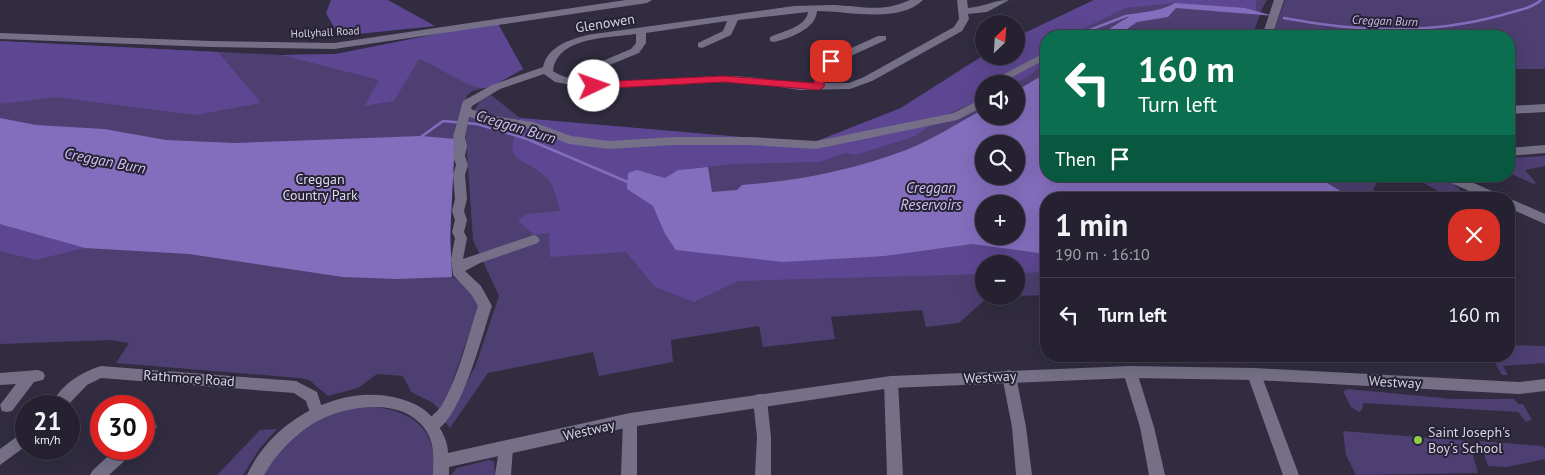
<!DOCTYPE html>
<html lang="en">
<head>
<meta charset="utf-8">
<style>
  :root { --surface:#252130; --page:#312e3c; --text:#f1f3f6; --muted:#a3a3ab; --line:#423e4c }
  body { margin:0; font-family:"PT Sans",sans-serif; background:var(--page); color:var(--text); height:100vh; display:flex; flex-direction:column; font-size:19px; white-space:nowrap }
  * { box-sizing:border-box; margin:0 }
  p { font-size:16px; color:var(--muted) }
  .icon { flex:none; width:28px; height:28px; fill:none; stroke:currentColor; stroke-width:2; stroke-linecap:round; stroke-linejoin:round }
  .map { position:relative; flex:1; overflow:hidden }
  .drawer { position:absolute; left:1040px; top:192px; width:475px; height:170px; display:flex; flex-direction:column; background:var(--surface); border-radius:20px; box-shadow:0 5px 20px #0002,0 0 0 1px var(--line) }
  .drawer>* { flex:none }
  .banner { position:absolute; left:1040px; top:30px; width:475px; height:152px; border-radius:20px; box-shadow:0 5px 20px #0002,0 0 0 1px var(--line); background:#0b6e4f; color:#fff; overflow:hidden }
  .needle { width:32px; rotate:25deg }
  .controls { position:absolute; left:975px; top:15px; display:grid; gap:10px }
  .controls a { display:grid; place-items:center; width:50px; height:50px; border-radius:50%; background:var(--surface); box-shadow:0 5px 20px #0002,0 0 0 1px var(--line); font-size:25px }
  .speed { position:absolute; left:15px; top:395px; display:flex; gap:10px; font-size:25px; font-weight:700; text-align:center }
  .speed>* { display:grid; place-content:center; width:65px; height:65px; border-radius:50%; background:var(--surface); box-shadow:0 5px 20px #0002,0 0 0 1px var(--line); line-height:1 }
  .speed small { font-size:12px; font-weight:400 }
  .speed .limit { border:8px solid #d22; background:#fff; color:#111 }
  .pin { position:absolute; display:grid; place-items:center; width:42px; height:42px; color:#fff; margin:-21px; border-radius:10px; box-shadow:0 2px 8px #0006 }
  .me { position:absolute; width:55px; margin:-28px; rotate:87deg; stroke-linejoin:round; filter:drop-shadow(0 0 4px #0008) }
  .turn { display:flex; align-items:center; gap:18px; height:105px; padding:0 15px; font-size:22px }
  .turn .icon { width:65px; height:65px; stroke-width:2.5 }
  .turn b { display:block; font-size:35px; line-height:42px }
  .then { display:flex; align-items:center; height:48px; padding:0 15px; background:#0003; gap:10px; font-size:19px }
  .round { display:grid; place-items:center; flex:none; width:52px; height:52px; border-radius:20px; background:var(--page) }
  .overview { display:flex; align-items:center; justify-content:space-between; height:85px; padding:0 15px }
  h1 { font-size:30px; font-weight:600; line-height:38px }
  ul { padding:0; list-style:none }
  li { display:flex; align-items:center; gap:15px; height:75px; padding:0 15px; border-top:1px solid var(--line) }
  li div { flex:1 }
  li b { display:block; font-size:19px }
  li em { font-style:normal }
  .map>svg:first-child { display:block }
  .green { fill:#4d3f71; fill-rule:evenodd }
  .forest { fill:#5d4792 }
  .water { fill:#836ebd; fill-rule:evenodd }
  .lines { fill:none; stroke-linecap:round; stroke-linejoin:round }
  .stream { stroke:#836ebd; stroke-width:2.5 }
  .street { fill:#757087; fill-rule:evenodd }
  .secondary { fill:#757087; fill-rule:evenodd }
  .route { fill:#e11d48; stroke:#92132f }
  .poi-dot { fill:#8bce46; stroke:#272235; stroke-width:2 }
  .labels { text-anchor:middle; stroke-width:4; stroke-linejoin:round; paint-order:stroke }
  .far-street-label { font-size:11px; fill:#d5d3e0; stroke:#272235 }
  .far-water-label { font-size:12px; font-style:italic; fill:#cdc4ef; stroke:#272235 }
  .street-label { font-size:14px; fill:#d5d3e0; stroke:#272235 }
  .park-label { font-size:14px; fill:#dfdbf1; stroke:#272235 }
  .poi-label { font-size:14px; fill:#d5d3e0; stroke:#272235; text-anchor:start }
  .water-label { font-size:15px; font-style:italic; fill:#cdc4ef; stroke:#272235 }
</style>
</head>
<body>
<div class="map">
<svg width="1545" height="475" viewBox="0 0 1545 475">
  <rect width="100%" height="100%" fill="#312c40"/>
  <path class="green" d="M1094 0H1267L1262 9 1252 36H1046V176H1381L1373 190 1390 199H1046V295L1016 296V264H984V296H995H989L959 323 926 327 922 310 831 317 835 339 763 347 759 326 671 340 673 362 599 376 593 352 488 373 450 428 445 422 475 367 499 296 473 240 465 125 480 101 491 95 520 118 812 143 901 108 984 55 1016 56V37ZM984 84H1016V116H984ZM984 144H1016V176H984ZM984 204H1016V236H984Z
    M1285 0H1545V69H1509V36H1272Z
    M497 22 523 69C510 75 498 82 485 88 481 89 474 90 471 92 449 109 450 247 452 277L471 287 480 303 442 412 433 403 411 392 403 376 377 374 358 388 328 396 309 380 299 378 116 363 129 343 111 340 0 344V41L282 55 336 54Z
    M1545 156V166L1525 170 1536 183 1534 184 1509 173V158Z
    M1411 176C1428 176 1453 177 1463 194L1461 199H1452Z
    M1509 345 1545 346V363L1503 366 1508 375H1502L1491 356H1509Z
    M1348 389 1453 399H1514L1518 404H1523L1532 420 1526 422 1518 412 1363 403 1362 410 1359 412 1351 407 1343 391Z
    M367 406C410 410 439 426 433 475H263C270 465 277 452 286 443 308 421 337 411 367 406Z
    M277 429 260 448 243 475H217L260 430Z
    M1343 431 1469 441 1478 473 1356 475 1346 455Z
    M1479 441 1543 446 1545 449V459L1507 467 1488 466Z
    M489 460 494 462 495 475H451L457 468Z"/>
  <path class="forest" d="M331 0H388L435 26 339 36 326 13Z
    M1094 0H1256V11L1175 3 1125 8 1069 36H1046V61C1020 85 1019 84 984 84V98L945 115 915 136 856 155 845 153 820 162 733 164 678 170 665 178 637 170 645 200 653 206 665 234 885 256 972 244 1046 254V272L1016 273V264H984V274L738 281 694 302 655 287 626 252 550 257 549 233 534 235 518 221 526 214 560 211C557 202 554 184 547 178 518 152 502 167 520 118L812 143 901 108 984 55 1016 56V37Z
    M497 22 523 69C514 74 493 87 484 88 471 89 435 65 419 59L394 101 364 106 379 80 282 55 336 54Z
    M0 41 218 52 261 103 195 115 56 97 0 104Z
    M0 224 85 248 35 260 0 251Z"/>
  <path class="water" d="M1175 3 1245 8 1274 16 1176 8 1168 17 1137 22 1117 36H1100C1108 30 1124 18 1134 15 1150 10 1158 12 1175 3Z
    M1046 73V176H1316L1345 194 1330 199H1046V254L972 244 885 256 783 262 676 250 665 234 653 206 627 189 628 173 637 170 665 178 678 170 708 167 712 192 737 190 742 185C798 181 853 170 906 150 933 139 958 123 984 109V116H1016V91ZM984 144H1016V176H984ZM984 204H1016V236H984Z
    M0 118 36 125 104 129 166 140 234 143 421 136 455 139 450 237 452 277 397 279 343 277 189 254 85 248 3 225 0 224Z"/>
  <g class="lines">
    <path class="stream" d="M1284 18C1357 32 1429 35 1502 15 1514 11 1531 9 1541 0
      M1074 36 1126 16 1164 11
      M418 139 443 121 477 124 527 139 630 183"/>
    <path class="street" d="M626 0H652L647 3 334 49 211 47 0 39V33L211 41 334 43Z
      M910 0H923C898 24 849 11 817 11 816 29 790 38 774 42L770 41V37C783 31 806 27 808 12L738 20 731 35 702 48 698 47V43L723 31 727 21 646 33V43L639 53 597 70 592 67 593 65 631 49 636 43V34C610 38 557 36 553 71 584 93 683 76 723 76 754 75 784 84 814 83L816 70 827 59 878 36H886V40L835 63 826 71 825 83H849L864 77 954 27 959 19 957 0H967L968 8C983 7 994 0 1009 0L987 12 968 14 969 19 962 31 872 81 850 89 800 90 753 83 723 82 594 89 555 82 544 74 500 89 472 106 471 109 486 115 533 122 571 136 609 141 673 137H750L816 141 954 113 975 102 980 91H984L983 107 957 120 816 149 750 145H673L609 149 569 144 531 129 485 122 469 117 465 137 467 146 465 156 468 165 465 175 467 199 464 211 467 220 464 232 467 238 463 259 534 235 538 237 540 240 538 243 480 263 465 271 481 286 492 306C482 335 461 422 432 433L427 431 425 426C428 417 437 413 442 405 459 375 467 339 478 306L471 294 453 275 451 259 455 238 452 232 455 220 452 211 455 199 453 175 456 165 453 156 455 146 453 137 463 101 492 85 543 67C548 46 569 40 587 35L794 6C808 6 819 5 833 5 862 6 882 13 910 0Z
      M1046 52V59L999 84H985Z
      M1545 104V112L1509 114V106Z
      M1545 145V153L1509 156V148Z
      M1476 184 1482 188 1478 199H1466L1472 185Z
      M101 366 296 381 317 392 324 414 322 419 317 421 312 419 306 401 294 393 101 378 87 385 67 406H51C59 386 81 372 101 366Z
      M1130 366 1135 368 1137 372 1154 427 1165 475H1149L1140 427 1123 372 1125 368Z
      M1254 368 1259 370 1261 374 1299 475H1283L1247 374 1249 370Z
      M38 370 43 372 45 376 43 380 34 382 12 411 7 412 2 411 0 405 16 384 0 385V373Z
      M1009 370 1014 372 1016 376 1026 427 1032 475H1016L1012 427 1002 376 1004 372Z
      M891 376 896 378 898 382 903 475H887L884 382 886 378Z
      M760 394 765 395 767 400 771 437V475H755L757 437 753 400 755 395Z
      M630 413 635 415 637 420V475H621L623 420 625 415Z
      M150 420 155 422 157 427 149 438 144 440V423Z
      M26 430V446L0 465V449Z
      M505 441 510 443 513 448 511 475H495L500 443Z
      M116 449H135L132 454 109 475H90L93 470Z"/>
    <path class="secondary" d="M1274 0H1284L1272 36H1262Z
      M1440 176H1458L1503 196 1505 199H1487L1442 179Z
      M1508 199 1513 200 1545 214V224L1509 208Z
      M1130 366 1254 368 1519 382 1545 379V391L1519 394 1254 380 1130 378 891 388 630 427 449 467V475H433C433 461 435 447 428 434 407 395 345 405 314 423 293 436 276 454 264 475H247C271 422 336 385 393 397 407 400 421 405 430 415 439 425 448 439 448 453L630 413 891 376Z"/>
  </g>
  <path class="route" d="M827 59 835 61 825 71 824 87 819 90 723 82 594 89 589 86 594 82 723 76 814 83 816 70Z"/>
  <circle class="poi-dot" cx="1418" cy="440" r="5"/>
  <g class="labels">
    <g class="far-street-label">
      <text transform="translate(325 32) rotate(-3)" y="4">Hollyhall Road</text>
    </g>
    <g class="far-water-label">
      <text transform="translate(1385 21) rotate(2)" y="4">Creggan Burn</text>
    </g>
    <g class="street-label">
      <text transform="translate(605 23) rotate(-9)" y="5">Glenowen</text>
      <text transform="translate(990 377) rotate(-3)" y="5">Westway</text>
      <text transform="translate(189 378) rotate(4)" y="5">Rathmore Road</text>
      <text transform="translate(1395 382) rotate(3)" y="5">Westway</text>
      <text transform="translate(589 430) rotate(-13)" y="5">Westway</text>
    </g>
    <g class="park-label">
      <text x="320" y="184">Creggan<tspan x="320" dy="16">Country Park</tspan></text>
    </g>
    <g class="poi-label">
      <text x="1428" y="437">Saint Joseph's<tspan x="1428" dy="16">Boy's School</tspan></text>
    </g>
    <g class="water-label">
      <text transform="translate(516 127) rotate(17)" y="5">Creggan Burn</text>
      <text transform="translate(105 161) rotate(11)" y="5">Creggan Burn</text>
      <text x="931" y="193">Creggan<tspan x="931" dy="17">Reservoirs</tspan></text>
    </g>
  </g>
</svg>
<div class="controls">
<a><svg class="needle" viewBox="-14 -14 28 28"><path d="M0-13l5 13h-10z" fill="#e53935"/><path d="M0 13l5-13h-10z" fill="#a3a3ab"/></svg></a>
<a><svg class="icon" aria-label="sound" viewBox="0 0 24 24"><path d="M4 9h4l5-4v14l-5-4H4zM17 9q2 3 0 6"/></svg></a>
<a><svg class="icon" aria-label="search" viewBox="0 0 24 24"><circle cx="10" cy="10" r="6"/><path d="M15 15l6 6"/></svg></a>
<a>+</a>
<a>−</a>
</div>
<div class="speed"><div>21<small>km/h</small></div><div class="limit">30</div></div>
<div class="pin" style="left:831px;top:61px;background:#d93025"><svg class="icon" aria-label="arrive" viewBox="0 0 24 24"><path d="M6 21V4h12l-3 4 3 4H6"/></svg></div>
<svg class="me" style="left:594px;top:86px" viewBox="-20 -20 40 40"><circle r="19" fill="#fff"/><path d="M0-13L10 11 0 6-10 11z" fill="#e11d48"/></svg>
<div class="banner">
<div class="turn"><svg class="icon" aria-label="left" viewBox="0 0 24 24"><path d="M17 20v-9H6M10 6l-5 5 5 5"/></svg><div><b>160 m</b>Turn left</div></div>
<div class="then">Then<svg class="icon" aria-label="arrive" viewBox="0 0 24 24"><path d="M6 21V4h12l-3 4 3 4H6"/></svg></div>
</div>
<section class="drawer">
<div class="overview"><div><h1>1 min</h1><p>190 m · 16:10</p></div><a class="round" style="background:#d93025;color:#fff"><svg class="icon" aria-label="close" viewBox="0 0 24 24"><path d="M6 6l12 12M18 6L6 18"/></svg></a></div>
<ul>
<li><svg class="icon" aria-label="left" viewBox="0 0 24 24"><path d="M17 20v-9H6M10 6l-5 5 5 5"/></svg><div><b>Turn left</b></div><em>160 m</em></li>
</ul>
</section>
</div>
</body>
</html>
